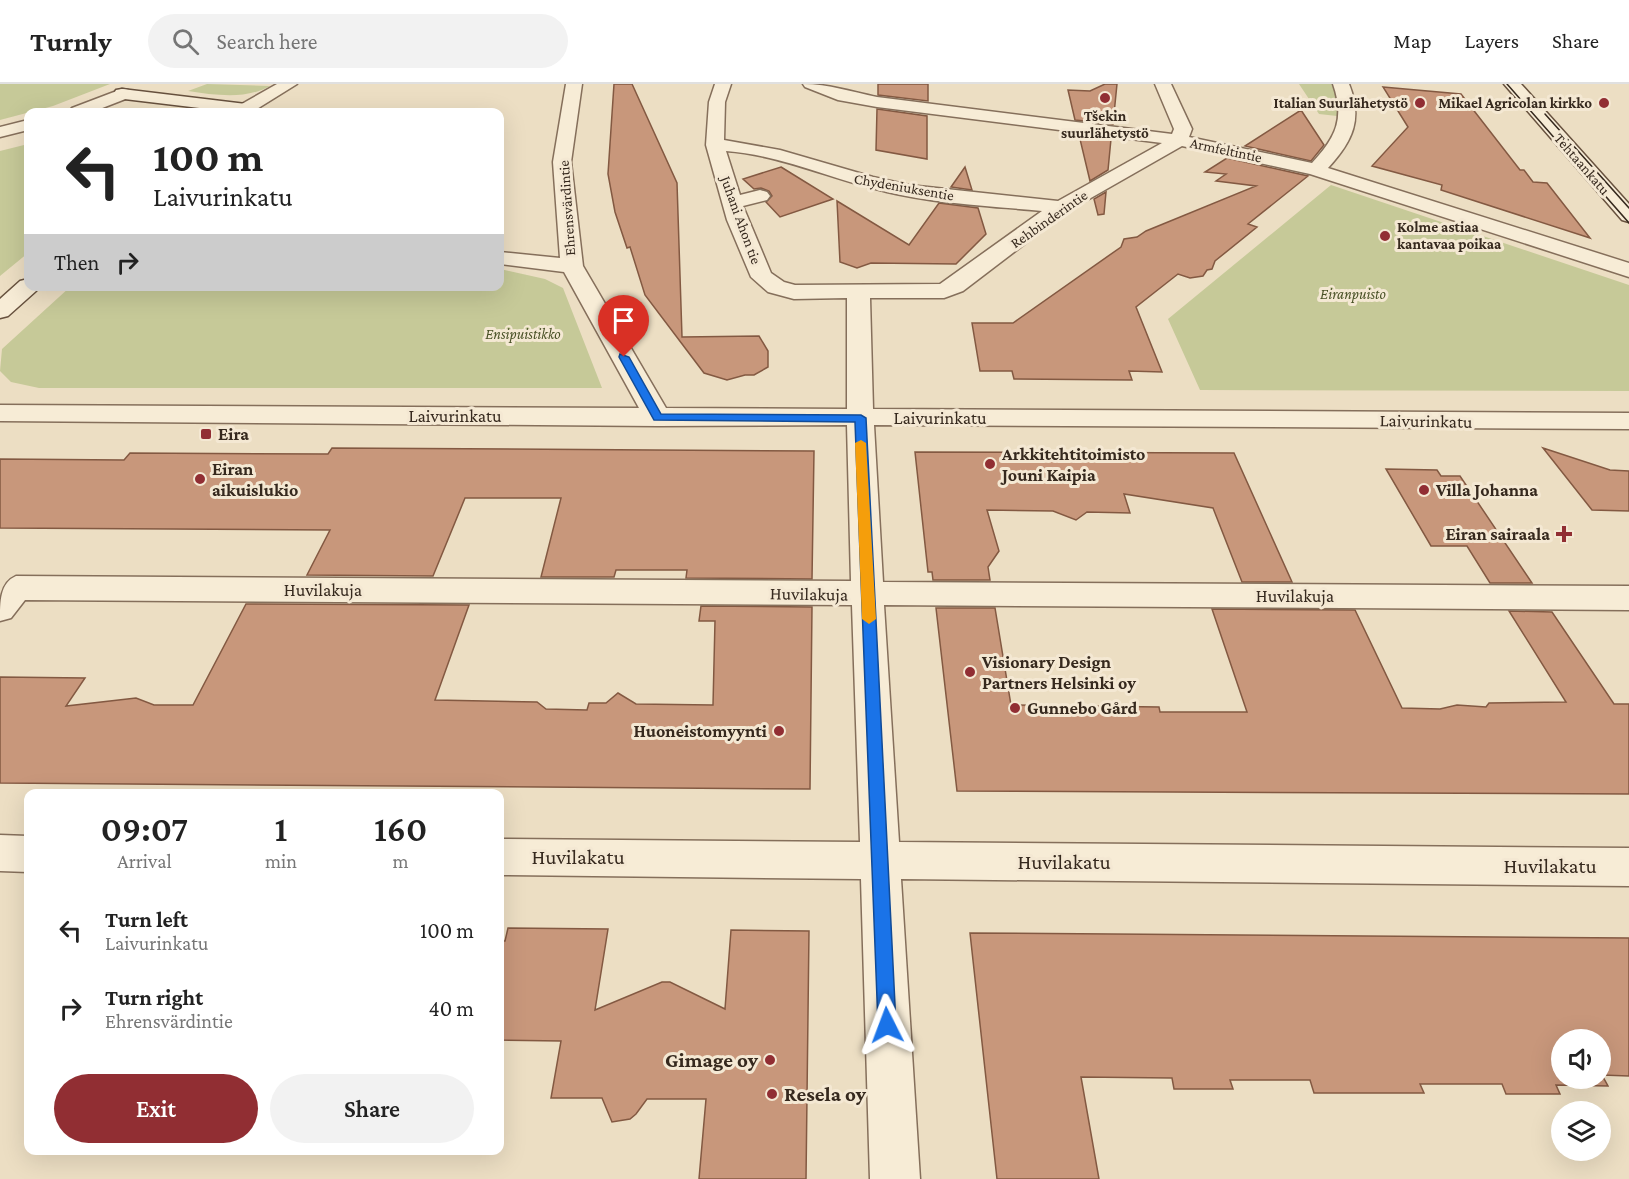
<!DOCTYPE html>
<html lang="en">
<head>
<meta charset="utf-8">
<style>
  :root { --surface:#fff; --page:#f2f2f2; --text:#222; --muted:#767676; --line:#e0e0e0; --accent:#912e33 }
  body { margin:0; font-family:"Crimson Pro",serif; background:var(--page); color:var(--text); height:100vh; display:flex; flex-direction:column; font-size:22px; white-space:nowrap }
  * { box-sizing:border-box; margin:0 }
  p { font-size:20px; color:var(--muted) }
  .icon { flex:none; width:33px; height:33px; fill:none; stroke:currentColor; stroke-width:2; stroke-linecap:round; stroke-linejoin:round }
  .map { position:relative; flex:1; overflow:hidden }
  .side { position:absolute; left:24px; top:705px; width:480px; height:366px; display:flex; flex-direction:column; background:var(--surface); border-radius:12px; box-shadow:0 6px 24px #0002 }
  .side>* { flex:none }
  .banner { position:absolute; left:24px; top:24px; width:480px; height:183px; border-radius:12px; box-shadow:0 6px 24px #0002; background:#fff; color:var(--text); overflow:hidden }
  .tools { position:absolute; left:1551px; top:945px; display:grid; gap:12px }
  .tools a { display:grid; place-items:center; width:60px; height:60px; border-radius:50%; background:var(--surface); box-shadow:0 6px 24px #0002; font-size:30px }
  .pin { position:absolute; display:grid; place-items:center; width:51px; height:51px; color:#fff; margin:-62px -26px; border-radius:50% 50% 50% 0; rotate:-45deg; box-shadow:0 0 6px #0007 }
  .pin .icon { rotate:45deg }
  .me { position:absolute; width:66px; margin:-33px; rotate:357deg; stroke-linejoin:round; filter:drop-shadow(0 0 4px #0008) }
  .turn { display:flex; align-items:center; gap:21px; height:126px; padding:0 30px; font-size:27px }
  .turn .icon { width:78px; height:78px; stroke-width:2.5 }
  .turn b { display:block; font-size:42px; line-height:51px }
  .then { display:flex; align-items:center; height:57px; padding:0 30px; background:#0003; gap:12px; font-size:22px }
  .eta { display:flex; justify-content:space-evenly; align-items:center; height:102px; text-align:center }
  .eta b { font-size:36px; font-weight:600; line-height:42px }
  .cta { display:flex; gap:12px; margin-top:auto; padding:12px 30px }
  .cta a { flex:1; height:69px; border-radius:36px; background:var(--accent); color:#fff; font-size:24px; font-weight:600; line-height:69px; text-align:center }
  .cta a+a { background:var(--page); color:var(--text) }
  ul { padding:0; list-style:none }
  li { display:flex; align-items:center; gap:18px; height:78px; padding:0 30px }
  li div { flex:1 }
  li b { display:block; font-size:22px }
  li em { font-style:normal }
  header { display:flex; align-items:center; gap:36px; box-sizing:border-box; height:84px; padding:0 30px; background:var(--surface); border-bottom:2px solid var(--line) }
  header strong { font-size:28px }
  nav { display:flex; gap:33px; margin-inline-start:auto; font-size:21px }
  .search { width:420px; height:54px; background:var(--page); display:flex; align-items:center; gap:15px; box-sizing:border-box; padding:0 21px; border-radius:33px; color:var(--muted); font-size:22px }
  .map>svg:first-child { display:block }
  .green { fill:#c6c998 }
  .building { fill:#c8977b; stroke:#835942; stroke-width:1.5; fill-rule:evenodd }
  .lines { fill:none; stroke-linecap:round; stroke-linejoin:round }
  .street-casing { stroke:#856f5b; stroke-width:3 }
  .secondary-casing { stroke:#67513e; stroke-width:3 }
  .street { fill:#f7ecd6; fill-rule:evenodd }
  .secondary { fill:#f7ecd6; fill-rule:evenodd }
  .tram { stroke:#36291e; stroke-width:1.5 }
  .route { fill:#1a73e8; stroke:#114b97; stroke-width:1.5 }
  .slow { fill:#f59e0b }
  .poi-dot { fill:#912e33; stroke:#f4e8d3; stroke-width:2 }
  .labels { text-anchor:middle; stroke-width:6; stroke-linejoin:round; paint-order:stroke }
  .far-poi-label { font-size:15px; font-weight:bold; fill:#36291e; stroke:#f4e8d3; text-anchor:end }
  .far-street-label { font-size:15px; fill:#36291e; stroke:#f4e8d3 }
  .far-park-label { font-size:15px; font-style:italic; fill:#495126; stroke:#f4e8d3 }
  .street-label { font-size:18px; fill:#36291e; stroke:#f4e8d3 }
  .poi-label { font-size:18px; font-weight:bold; fill:#36291e; stroke:#f4e8d3; text-anchor:start }
  .near-street-label { font-size:21px; fill:#36291e; stroke:#f4e8d3 }
  .near-poi-label { font-size:21px; font-weight:bold; fill:#36291e; stroke:#f4e8d3; text-anchor:end }
</style>
</head>
<body>
<header>
<strong>Turnly</strong>
<div class="search"><svg class="icon" aria-label="search" viewBox="0 0 24 24"><circle cx="10" cy="10" r="6"/><path d="M15 15l6 6"/></svg>Search here</div>
<nav><a>Map</a><a>Layers</a><a>Share</a></nav>
</header>
<div class="map">
<svg width="1629" height="1095" viewBox="0 0 1629 1095">
  <rect width="100%" height="100%" fill="#ecdec3"/>
  <path class="green" d="M0 0H110L53 22 0 36Z
    M207 0 270 2C245 16 215 11 188 7Z
    M1299 0H1332L1340 21 1337 32 1319 30Z
    M28 60V169L0 192V67Z
    M1331 101 1629 201V307L1200 306 1168 235Z
    M500 185 545 195 563 204 602 304H39L11 298 0 287 2 265 70 203 500 202Z"/>
  <path class="building" d="M614 0H632L677 99 682 253 759 252 768 267V283L754 291H745L727 296 704 289 645 211 630 163 627 164 615 128 608 90Z
    M878 0H928V17L878 11Z
    M1105 0H1117L1113 40 1075 36 1068 6 1090 7Z
    M1383 3 1461 10 1520 86H1524L1533 98 1547 99 1590 154 1441 106 1442 101 1372 82 1408 43Z
    M877 25 927 32V75L876 66Z
    M1301 26 1324 61 1311 77 1245 62Z
    M1079 51 1111 55 1108 86 1090 97Z
    M1227 74 1308 92 1248 140 1257 143 1215 177 1212 185 1207 186 1203 192 1190 194 1178 190 1136 223 1162 288 1129 287 1132 296 1014 295 1012 287H980L972 239H1013L1121 163 1124 155 1137 153 1146 147 1256 102 1216 97 1226 90 1205 88Z
    M781 83 833 115 780 133 766 118 772 112 769 107 761 104 754 105 743 95Z
    M965 83 972 106 951 103Z
    M1106 108 1104 130 1098 131 1094 115Z
    M837 117 909 161 939 119 978 124 986 150 956 180 871 179 857 184 840 178Z
    M332 364 814 367 812 495 686 494 687 486H616L614 493H541L561 414H465L433 492 307 491 330 446 0 444V375L124 376 130 369 328 370Z
    M1543 364 1610 386 1629 387V427L1592 426Z
    M915 368 1234 369 1292 498H1242L1213 424 1124 410 1130 429 1087 428 1076 436 1053 427 987 426 999 467 988 483 990 496H933L932 488H928Z
    M1386 385 1437 386 1441 392H1460L1532 499H1490L1467 462H1431Z
    M246 520 469 521 435 616 537 618 546 625 587 626 589 619H606L618 609 636 620 713 621 715 537H699L701 522 812 523 810 705 0 699V593L85 594 66 622 136 614 154 621H193Z
    M936 524H995L1011 621 1159 623 1160 628H1247L1212 525 1355 526 1402 624 1440 625 1457 621 1486 623 1489 619 1566 618 1509 527 1552 528 1614 620H1629V710L957 707Z
    M508 844 608 845 595 926 662 898H670L725 925 731 846 809 847 806 1095H699L706 1015H647L636 1030 630 1035 612 1038 602 1014H551L561 957 500 956V857H505Z
    M970 849 1629 854V992L1602 991 1608 1002 1556 1001 1560 1010H1506L1502 1000H1420L1424 1009H1314L1310 996H1230L1233 1005H1174L1172 994 1081 993 1099 1095H997ZM1562 956H1600V994H1562Z"/>
  <g class="lines">
    <g class="street-casing">
      <path id="street" d="M277 0H297L252 28H240L237 25 240 21Z
        M566 0H582L571 78 583 182 666 324 847 325V214L794 215 768 208 751 193 727 136 706 61 709 18 715 0H731L725 18 724 56 780 66 873 93 909 101 1058 117 1162 59 877 23 838 16 805 3 803 0C829 0 852 8 877 13L1172 50 1174 45 1155 0H1171L1192 45 1189 53 1312 79C1336 53 1345 35 1333 0H1349C1363 35 1353 57 1328 84L1629 179V193L1310 90 1182 62 1068 127 963 207 944 214H870L873 325 1629 329V345L874 341 883 498 1629 502V526L884 521 899 758 1629 764V802L901 795 920 1095H870L861 795 500 791V755L860 758 852 521 25 516 11 534 0 537C0 517 0 499 16 492L851 497 847 341 658 342 0 337V321L639 324 564 188 500 180V168L560 174 553 78ZM726 67C781 71 833 96 887 108 938 120 990 122 1042 127L940 200 795 201 784 198 771 189 743 122 767 116 770 112 767 108 760 106 740 111Z
        M122 5 128 6 130 10 128 14 92 28H69L72 24Z
        M28 36V46L0 53V43Z
        M0 751 28 752V788L0 787Z"/>
    </g>
    <g class="secondary-casing">
      <path id="secondary" d="M1504 0H1521L1629 120V138L1622 136Z
        M122 5 246 20 252 21 255 25 252 28H233L116 14 114 10 116 6Z
        M28 195V202H39L36 207 8 232 0 234V215L20 197Z"/>
    </g>
    <use href="#street" class="street"/>
    <use href="#secondary" class="secondary"/>
    <path class="tram" d="M1507 0 1629 139
      M1545 30 1629 124"/>
  </g>
  <path class="route" d="M620 270 629 273 661 330 861 331 866 334 896 941 894 948 887 950 881 948 878 941 855 338 654 336 619 273Z"/>
  <path class="slow" d="M861 356 866 359 876 535 869 540 862 535 855 359Z"/>
  <g class="poi-dot">
    <circle cx="1105" cy="14" r="6"/>
    <circle cx="1420" cy="19" r="6"/>
    <circle cx="1604" cy="19" r="6"/>
    <circle cx="1385" cy="152" r="6"/>
    <rect x="200" y="344" width="12" height="12" rx="3"/>
    <circle cx="990" cy="380" r="6"/>
    <circle cx="200" cy="395" r="6"/>
    <circle cx="1424" cy="406" r="6"/>
    <path d="M1561 441h6v6h6v6h-6v6h-6v-6h-6v-6h6z"/>
    <circle cx="970" cy="588" r="6"/>
    <circle cx="1015" cy="624" r="6"/>
    <circle cx="779" cy="647" r="6"/>
    <circle cx="770" cy="976" r="6"/>
    <circle cx="772" cy="1010" r="6"/>
  </g>
  <g class="labels">
    <g class="far-poi-label">
      <text x="1408" y="24">Italian Suurlähetystö</text>
      <text x="1592" y="24">Mikael Agricolan kirkko</text>
      <text x="1105" y="37" text-anchor="middle">Tšekin<tspan x="1105" dy="17">suurlähetystö</tspan></text>
      <text x="1397" y="148" text-anchor="start">Kolme astiaa<tspan x="1397" dy="17">kantavaa poikaa</tspan></text>
    </g>
    <g class="far-street-label">
      <text transform="translate(1226 66) rotate(12)" y="5">Armfeltintie</text>
      <text transform="translate(1582 80) rotate(49)" y="5">Tehtaankatu</text>
      <text transform="translate(904 103) rotate(10)" y="5">Chydeniuksentie</text>
      <text transform="translate(567 124) rotate(-94)" y="5">Ehrensvärdintie</text>
      <text transform="translate(1049 135) rotate(-35)" y="5">Rehbinderintie</text>
      <text transform="translate(741 136) rotate(70)" y="5">Juhani Ahon tie</text>
    </g>
    <g class="far-park-label">
      <text x="1353" y="215">Eiranpuisto</text>
      <text x="523" y="255">Ensipuistikko</text>
    </g>
    <g class="street-label">
      <text x="455" y="338">Laivurinkatu</text>
      <text x="940" y="340">Laivurinkatu</text>
      <text transform="translate(1426 337) rotate(1)" y="6">Laivurinkatu</text>
      <text x="323" y="512">Huvilakuja</text>
      <text transform="translate(809 510) rotate(1)" y="6">Huvilakuja</text>
      <text x="1295" y="518">Huvilakuja</text>
    </g>
    <g class="poi-label">
      <text x="218" y="356">Eira</text>
      <text x="1002" y="376">Arkkitehtitoimisto<tspan x="1002" dy="21">Jouni Kaipia</tspan></text>
      <text x="212" y="391">Eiran<tspan x="212" dy="21">aikuislukio</tspan></text>
      <text x="1436" y="412">Villa Johanna</text>
      <text x="1550" y="456" text-anchor="end">Eiran sairaala</text>
      <text x="982" y="584">Visionary Design<tspan x="982" dy="21">Partners Helsinki oy</tspan></text>
      <text x="1027" y="630">Gunnebo Gård</text>
      <text x="767" y="653" text-anchor="end">Huoneistomyynti</text>
    </g>
    <g class="near-street-label">
      <text x="578" y="780">Huvilakatu</text>
      <text x="1064" y="785">Huvilakatu</text>
      <text x="1550" y="789">Huvilakatu</text>
    </g>
    <g class="near-poi-label">
      <text x="758" y="983">Gimage oy</text>
      <text x="784" y="1017" text-anchor="start">Resela oy</text>
    </g>
  </g>
</svg>
<div class="tools">
<a><svg class="icon" aria-label="sound" viewBox="0 0 24 24"><path d="M4 9h4l5-4v14l-5-4H4zM17 9q2 3 0 6"/></svg></a>
<a><svg class="icon" aria-label="layers" viewBox="0 0 24 24"><path d="M12 4l9 5-9 5-9-5zM3 14l9 5 9-5"/></svg></a>
</div>
<div class="pin" style="left:624px;top:273px;background:#d93025"><svg class="icon" aria-label="arrive" viewBox="0 0 24 24"><path d="M6 21V4h12l-3 4 3 4H6"/></svg></div>
<svg class="me" style="left:887px;top:941px" viewBox="-20 -20 40 40"><path d="M0-17L14 15 0 8-14 15z" fill="#1a73e8" stroke="#fff" stroke-width="4"/></svg>
<div class="banner">
<div class="turn"><svg class="icon" aria-label="left" viewBox="0 0 24 24"><path d="M17 20v-9H6M10 6l-5 5 5 5"/></svg><div><b>100 m</b>Laivurinkatu</div></div>
<div class="then">Then<svg class="icon" aria-label="right" viewBox="0 0 24 24"><path d="M7 20v-9h11M14 6l5 5-5 5"/></svg></div>
</div>
<section class="side">
<div class="eta">
<div><b>09:07</b><p>Arrival</p></div>
<div><b>1</b><p>min</p></div>
<div><b>160</b><p>m</p></div>
</div>
<ul>
<li><svg class="icon" aria-label="left" viewBox="0 0 24 24"><path d="M17 20v-9H6M10 6l-5 5 5 5"/></svg><div><b>Turn left</b><p>Laivurinkatu</p></div><em>100 m</em></li>
<li><svg class="icon" aria-label="right" viewBox="0 0 24 24"><path d="M7 20v-9h11M14 6l5 5-5 5"/></svg><div><b>Turn right</b><p>Ehrensvärdintie</p></div><em>40 m</em></li>
</ul>
<div class="cta"><a>Exit</a><a>Share</a></div>
</section>
</div>
</body>
</html>
